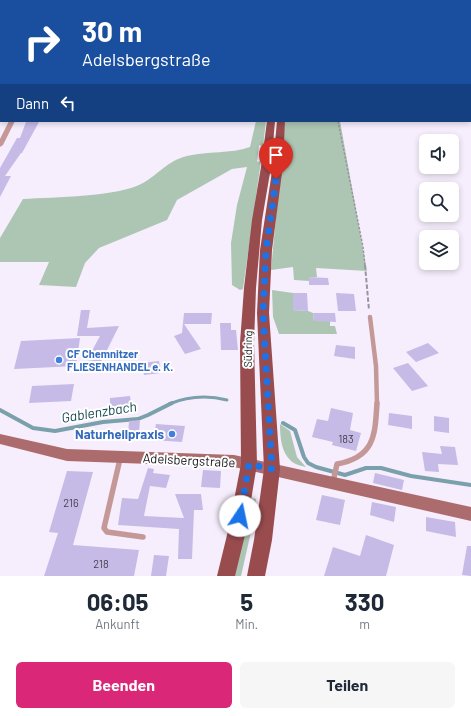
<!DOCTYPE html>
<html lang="de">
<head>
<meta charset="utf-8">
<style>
  :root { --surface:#fff; --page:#f6f6f7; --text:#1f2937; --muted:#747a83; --accent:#db2777 }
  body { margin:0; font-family:Barlow,sans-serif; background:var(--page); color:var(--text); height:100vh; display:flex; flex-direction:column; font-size:15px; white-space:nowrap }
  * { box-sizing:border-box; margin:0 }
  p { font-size:13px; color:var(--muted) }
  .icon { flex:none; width:22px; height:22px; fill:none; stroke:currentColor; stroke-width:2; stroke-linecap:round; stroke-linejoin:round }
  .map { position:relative; height:576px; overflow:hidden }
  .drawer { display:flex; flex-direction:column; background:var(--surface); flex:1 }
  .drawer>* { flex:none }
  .guide { position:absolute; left:0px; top:0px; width:471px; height:122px; box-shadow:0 2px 6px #0003; background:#1a4fa0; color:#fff; overflow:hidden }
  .controls { position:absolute; left:419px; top:134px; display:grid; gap:8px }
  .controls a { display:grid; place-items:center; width:40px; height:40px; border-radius:6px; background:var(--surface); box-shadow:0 2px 6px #0003; font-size:20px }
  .pin { position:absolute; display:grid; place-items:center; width:34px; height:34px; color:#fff; margin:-41px -17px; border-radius:50% 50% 50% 0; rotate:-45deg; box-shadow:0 0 4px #0007 }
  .pin .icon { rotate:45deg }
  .me { position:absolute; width:44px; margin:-22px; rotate:11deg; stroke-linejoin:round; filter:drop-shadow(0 0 3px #0008) }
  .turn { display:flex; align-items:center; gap:14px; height:84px; padding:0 16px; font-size:18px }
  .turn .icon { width:52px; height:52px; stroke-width:2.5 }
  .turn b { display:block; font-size:28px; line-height:34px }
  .then { display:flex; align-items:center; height:38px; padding:0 16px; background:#0003; gap:8px; font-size:15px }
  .eta { display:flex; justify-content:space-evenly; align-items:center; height:68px; text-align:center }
  .eta b { font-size:24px; font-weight:700; line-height:28px }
  .action { display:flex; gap:8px; margin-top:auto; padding:8px 16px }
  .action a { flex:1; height:46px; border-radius:6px; background:var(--accent); color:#fff; font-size:16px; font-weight:700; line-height:46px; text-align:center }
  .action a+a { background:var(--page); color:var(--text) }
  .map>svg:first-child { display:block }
  .green { fill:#adc6b4 }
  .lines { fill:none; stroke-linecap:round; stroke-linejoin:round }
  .stream-far1 { stroke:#7aa1ab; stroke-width:3 }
  .stream { stroke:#7aa1ab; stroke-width:4 }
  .building { fill:#c5bbe6 }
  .path-far1 { stroke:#9a949e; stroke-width:1.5; stroke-dasharray:2.5 1.5; stroke-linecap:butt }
  .path { stroke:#9a949e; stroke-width:2; stroke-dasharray:4.5 2; stroke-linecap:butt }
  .lane-far1 { stroke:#c59898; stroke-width:4.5 }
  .lane { stroke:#c59898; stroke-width:5.5 }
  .street { fill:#c59898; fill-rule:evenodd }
  .secondary { fill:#ac6c6d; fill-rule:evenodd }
  .primary { fill:#994c4e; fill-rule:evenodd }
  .route { stroke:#1a73e8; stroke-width:7; stroke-dasharray:0 12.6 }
  .shop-dot { fill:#3f7fe0; stroke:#fff; stroke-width:1.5 }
  .labels { text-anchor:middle; stroke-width:4; stroke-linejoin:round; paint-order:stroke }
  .street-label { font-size:11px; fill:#19171b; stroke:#fff }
  .shop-label { font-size:11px; font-weight:bold; fill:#366cbe; stroke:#fff; text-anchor:start }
  .near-number-label { font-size:11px; fill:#44404e }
  .near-shop-label { font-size:13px; font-weight:bold; fill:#366cbe; stroke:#fff; text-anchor:end }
  .near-street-label { font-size:13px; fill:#19171b; stroke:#fff }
  .near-water-label { font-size:14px; font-style:italic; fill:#164852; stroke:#fff }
</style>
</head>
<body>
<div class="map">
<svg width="471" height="576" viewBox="0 0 471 576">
  <rect width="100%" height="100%" fill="#f6eefc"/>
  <path class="green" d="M256 121H266L263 146 259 145 257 162 261 161 243 289 240 290 232 285 231 243 237 205 247 167 232 169 177 200 167 220 99 248 85 263 76 287 39 285 49 262H0V238L23 199C54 197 118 197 143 183 159 174 167 161 187 156 208 151 230 154 250 147Z
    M285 121H340L367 271 316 268 317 277H309V281L294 280 293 267 271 270Z
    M272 290 293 293V310L308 311 313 313 314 321H330V326H335L337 334H279L273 317Z
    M280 424 290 431 297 457 306 467C301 466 294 464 291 461 281 452 280 437 280 424Z
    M251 498 256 499 251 532 241 576H234Z"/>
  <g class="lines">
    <path class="stream-far1" d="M169 404C189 396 207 395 227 400"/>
    <path class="stream" d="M0 410 33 428 55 431 103 422 138 419 148 415 172 403
      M283 423 295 430 304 457 308 463 316 467 345 475 366 468H381L411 476 471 485"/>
  </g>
  <path class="building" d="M26 122H39L22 153H21L5 176H11L0 197V168L17 138H20Z
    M309 277 328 278 329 285H309Z
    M293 293H307L308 311 293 310Z
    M336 293 354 294 356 311H338Z
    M81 310H90L87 328 119 326 101 362 87 360 100 336H77Z
    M184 313H212L211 324H184L201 349 185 354 174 336 182 333Z
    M313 313H335L336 322 314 321Z
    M220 323H231V330H236L238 350H221Z
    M80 338 76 366 14 369 21 341Z
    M428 343 439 353 416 362 406 352Z
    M336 345 355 347V359L334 356Z
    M159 361 161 373 144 375 142 363Z
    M408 363 428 386 412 391 393 368Z
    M74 384 71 401 29 403 32 386Z
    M130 396 132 408 110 410V398Z
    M331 408 353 413 350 430 361 433 356 451 332 445 333 442 312 437 317 419 328 421Z
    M389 413 412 416V429L388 425Z
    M434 416 449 418V433L434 431Z
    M140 420 139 433 128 434 129 421Z
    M156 424 185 426 182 442 153 440Z
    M440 446 455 447 458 465 438 464 439 472 425 471 422 452 442 454Z
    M148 468 154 469 153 473 170 475 166 488 150 486 144 516 184 518 175 494H201L203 510H194L192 559H178L179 529 118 525 122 498 138 499Z
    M203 470 221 471 220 488 201 487Z
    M67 471 93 472 73 545 139 550 134 576H44L58 533 49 532Z
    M375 473 404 480 402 490 373 483Z
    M322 495 345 500 340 525 316 520Z
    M372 502 396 507 394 522 370 515Z
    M426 517 455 522 456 537 426 531Z
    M366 535 394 545 386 576H324L333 547 360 556Z
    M467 546H471V576L462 575Z
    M154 555 169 556 166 576H151Z"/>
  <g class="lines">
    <path class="path-far1" d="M338 121 363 247 365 266"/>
    <path class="path" d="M365 265 369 310"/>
    <path class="lane-far1" d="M370 317 376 366 377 404"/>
    <path class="lane" d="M120 459 104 528 107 532 143 537
      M333 482 337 464C375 457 375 435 377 403"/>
    <path class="street" d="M34 0H38V1H34Z
      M106 0H110V1H106Z
      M0 71H1V73H0Z
      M0 113H1V117H0Z
      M9 121H15L3 145 0 147V139Z"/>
    <path class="secondary" d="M146 0H154L145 1Z
      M0 39H1L0 44Z
      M0 434 67 449 234 455 471 507V521L234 467 67 461 0 444Z"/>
    <path class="primary" d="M235 0H241V1H235Z
      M267 121H275L271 167 262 220 256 288 254 343 257 464 246 531 235 576H217L228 531 241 464 240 343 244 288 252 220 261 167Z
      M277 121H285L283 165 272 250 269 313 280 469 272 540 265 576H247L254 540 264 469 257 313 260 250 273 165Z"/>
  </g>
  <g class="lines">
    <path class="route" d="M240 516 249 464 272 469 263 313 266 250 276 179"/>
  </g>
  <g class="shop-dot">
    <circle cx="59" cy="360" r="4"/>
    <circle cx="172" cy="434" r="4"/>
  </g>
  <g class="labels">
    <g class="street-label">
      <text transform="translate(248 349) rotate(-89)" y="4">Südring</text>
    </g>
    <g class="shop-label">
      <text x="67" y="358">CF Chemnitzer<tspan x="67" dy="13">FLIESENHANDEL e. K.</tspan></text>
    </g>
    <g class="near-number-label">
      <text x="346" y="443">183</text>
      <text x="71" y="507">216</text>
      <text x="101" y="568">218</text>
    </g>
    <g class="near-shop-label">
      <text x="164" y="439">Naturheilpraxis</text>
    </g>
    <g class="near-street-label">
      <text transform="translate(189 460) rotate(3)" y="5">Adelsbergstraße</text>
    </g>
    <g class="near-water-label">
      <text transform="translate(99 412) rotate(-9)" y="5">Gablenzbach</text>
    </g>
  </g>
</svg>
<div class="controls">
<a><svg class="icon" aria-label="sound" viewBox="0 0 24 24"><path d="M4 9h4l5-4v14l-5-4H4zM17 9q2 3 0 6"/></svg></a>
<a><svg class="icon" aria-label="search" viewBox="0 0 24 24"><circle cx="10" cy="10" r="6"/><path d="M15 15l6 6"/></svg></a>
<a><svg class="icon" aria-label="layers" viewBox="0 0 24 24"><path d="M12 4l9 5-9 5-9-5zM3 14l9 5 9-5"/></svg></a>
</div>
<div class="pin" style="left:276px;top:179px;background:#d93025"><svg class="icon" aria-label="arrive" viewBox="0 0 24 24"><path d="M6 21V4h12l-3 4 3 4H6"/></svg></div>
<svg class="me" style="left:240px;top:516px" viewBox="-20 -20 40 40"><circle r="19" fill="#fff"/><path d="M0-13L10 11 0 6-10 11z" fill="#1a73e8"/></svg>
<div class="guide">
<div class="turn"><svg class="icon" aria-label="right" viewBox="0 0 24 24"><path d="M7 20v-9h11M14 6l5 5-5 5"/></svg><div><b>30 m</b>Adelsbergstraße</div></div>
<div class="then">Dann<svg class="icon" aria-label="left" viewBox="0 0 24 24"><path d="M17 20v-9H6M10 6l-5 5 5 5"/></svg></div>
</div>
</div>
<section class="drawer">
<div class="eta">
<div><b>06:05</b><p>Ankunft</p></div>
<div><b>5</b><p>Min.</p></div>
<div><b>330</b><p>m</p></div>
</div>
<div class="action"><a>Beenden</a><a>Teilen</a></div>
</section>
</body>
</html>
